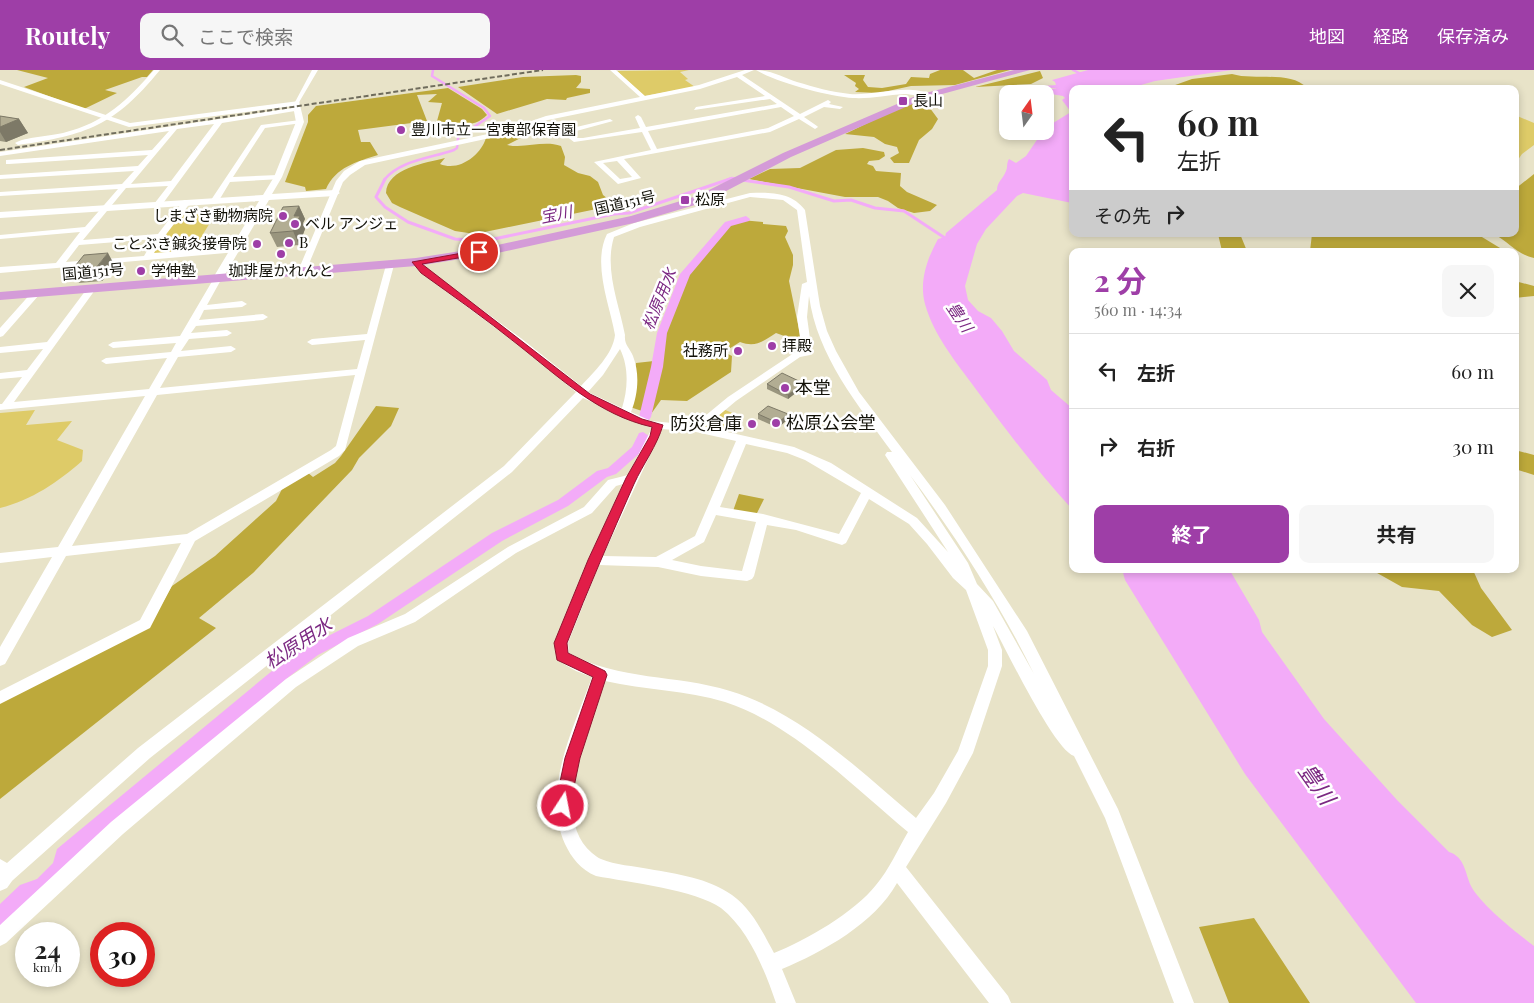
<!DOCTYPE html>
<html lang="ja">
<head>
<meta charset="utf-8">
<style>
  :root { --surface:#fff; --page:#f6f6f6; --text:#222; --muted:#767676; --line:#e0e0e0; --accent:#9e3ea7 }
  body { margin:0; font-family:"Playfair Display","Noto Sans JP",serif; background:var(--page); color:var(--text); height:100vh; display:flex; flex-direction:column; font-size:19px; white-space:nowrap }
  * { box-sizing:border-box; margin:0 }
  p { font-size:16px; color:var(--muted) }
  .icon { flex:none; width:28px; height:28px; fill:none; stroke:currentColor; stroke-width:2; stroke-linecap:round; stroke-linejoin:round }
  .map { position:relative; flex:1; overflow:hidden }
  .side { position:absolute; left:1069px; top:178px; width:450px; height:325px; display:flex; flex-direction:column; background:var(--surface); border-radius:10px; box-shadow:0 2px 8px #0003 }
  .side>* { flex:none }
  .guide { position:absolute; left:1069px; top:15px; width:450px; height:152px; border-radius:10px; box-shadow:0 2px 8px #0003; background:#fff; color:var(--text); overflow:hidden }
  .needle { width:32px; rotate:14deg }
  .controls { position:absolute; left:999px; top:15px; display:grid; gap:10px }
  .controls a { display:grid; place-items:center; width:55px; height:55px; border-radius:10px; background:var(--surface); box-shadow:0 2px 8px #0003; font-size:25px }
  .speed { position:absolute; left:15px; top:852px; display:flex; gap:10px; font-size:25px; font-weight:700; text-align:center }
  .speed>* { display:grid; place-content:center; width:65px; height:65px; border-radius:50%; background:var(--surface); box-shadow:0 2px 8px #0003; line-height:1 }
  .speed small { font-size:12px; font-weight:400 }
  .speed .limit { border:8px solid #d22; background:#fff; color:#111 }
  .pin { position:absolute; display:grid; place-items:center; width:42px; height:42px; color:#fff; margin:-21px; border:2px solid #fff; border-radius:50%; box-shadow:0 1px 5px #0007 }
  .me { position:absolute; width:55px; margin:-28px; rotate:11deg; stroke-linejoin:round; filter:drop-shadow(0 0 4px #0008) }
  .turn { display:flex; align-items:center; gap:18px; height:105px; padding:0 25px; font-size:22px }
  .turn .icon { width:65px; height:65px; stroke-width:2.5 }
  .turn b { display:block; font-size:35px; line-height:42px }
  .then { display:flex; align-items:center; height:48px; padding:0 25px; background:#0003; gap:10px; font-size:19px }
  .round { display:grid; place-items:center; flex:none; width:52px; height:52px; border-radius:10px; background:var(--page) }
  .head { display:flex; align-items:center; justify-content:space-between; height:85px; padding:0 25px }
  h1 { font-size:30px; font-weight:700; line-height:38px; color:var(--accent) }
  .button { display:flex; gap:10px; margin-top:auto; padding:10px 25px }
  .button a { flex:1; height:58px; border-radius:10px; background:var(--accent); color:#fff; font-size:20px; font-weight:700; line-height:58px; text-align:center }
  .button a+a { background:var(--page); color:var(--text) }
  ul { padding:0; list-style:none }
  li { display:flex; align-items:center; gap:15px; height:75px; padding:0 25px; border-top:1px solid var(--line) }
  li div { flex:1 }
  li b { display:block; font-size:19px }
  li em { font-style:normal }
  header { display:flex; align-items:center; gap:30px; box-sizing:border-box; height:70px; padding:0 25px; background:var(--accent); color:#fff }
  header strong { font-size:24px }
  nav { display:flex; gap:28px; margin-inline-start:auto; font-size:18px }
  .search { width:350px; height:45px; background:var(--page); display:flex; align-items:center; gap:12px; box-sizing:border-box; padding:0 18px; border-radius:10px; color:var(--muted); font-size:19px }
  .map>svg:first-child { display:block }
  .green { fill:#decb68 }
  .forest { fill:#bda93b }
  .water { fill:#f3abf8 }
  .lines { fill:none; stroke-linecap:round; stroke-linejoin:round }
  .stream-far1 { stroke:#f3abf8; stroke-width:2.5 }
  .stream { stroke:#f3abf8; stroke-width:3 }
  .canal { fill:#f3abf8; fill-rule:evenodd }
  .minor { fill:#fff; fill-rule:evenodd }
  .tertiary { fill:#fff; fill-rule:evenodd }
  .trunk { fill:#d49bd8; fill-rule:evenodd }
  .rail { stroke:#6f6c5c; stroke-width:2; stroke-dasharray:5 2.5; stroke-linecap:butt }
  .wall { fill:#99957e }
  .shaded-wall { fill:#7d7967 }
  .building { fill:#b2ad93; stroke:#7d7967 }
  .route { fill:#e11d48; stroke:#92132f }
  .poi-dot { fill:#9e3ea7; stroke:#fff; stroke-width:2 }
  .labels { text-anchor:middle; stroke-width:5; stroke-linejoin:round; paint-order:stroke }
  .far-poi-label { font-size:15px; fill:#121108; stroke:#fff; text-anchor:start }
  .far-street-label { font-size:15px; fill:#121108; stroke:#fff }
  .far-water-label { font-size:16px; font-style:italic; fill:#7b2882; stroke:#fff }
  .poi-label { font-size:18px; fill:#121108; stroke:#fff; text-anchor:start }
  .water-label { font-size:19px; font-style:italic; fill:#7b2882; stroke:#fff }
  .near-water-label { font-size:22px; font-style:italic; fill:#7b2882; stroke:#fff }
</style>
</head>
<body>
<header>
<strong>Routely</strong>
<div class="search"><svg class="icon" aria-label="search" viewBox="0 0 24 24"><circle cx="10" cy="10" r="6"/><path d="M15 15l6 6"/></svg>ここで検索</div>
<nav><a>地図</a><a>経路</a><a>保存済み</a></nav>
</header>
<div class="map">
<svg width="1534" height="933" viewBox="0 0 1534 933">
  <rect width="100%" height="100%" fill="#e8e3c8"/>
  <path class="green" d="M689 0 680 2 688 9 685 10 695 17 644 26 617 1Z
    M1515 45 1534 53V75L1522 84 1515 94Z
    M216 143 192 182 151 185 176 146Z
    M723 339 744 348 727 362 703 356Z
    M35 340 26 355 72 351 57 370 83 380 82 391C58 412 32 430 0 438V343Z"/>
  <path class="forest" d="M17 0H153L147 7H142L105 20 117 23 84 39 24 17 48 8Z
    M940 0H963L974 8 997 0H1010L955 15 911 16 879 23 855 22 859 19 855 16 856 13 844 5H865L863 10 868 17 882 18 906 14 911 7 929 8 930 4Z
    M1040 1 1043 8 1031 14 975 17Z
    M1232 4C1255 11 1290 0 1307 18L1164 19 1192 9Z
    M576 5 581 6V12L576 18 590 19V23L567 28 566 30 547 29 497 44 458 17 523 7Z
    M448 18 482 39 487 45C472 60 456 53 437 51L442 33 428 32 437 24 417 25 427 51 358 60 361 72H370L378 85C356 92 336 97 326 119L306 121 305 117 285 112 308 52V45L316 36Z
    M917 29 924 30 938 49 932 59 919 70 909 93H894L890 88 899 83 897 77 885 74 874 67 845 64Z
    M544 50V56L507 75C525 79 543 70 561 76L565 87 564 95 578 103 590 106 598 112 603 125 616 135 475 164 455 161 400 137 392 133 386 123C387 98 426 93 445 88L440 94C459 102 481 85 486 68Z
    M863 78 884 82 885 86 879 90 869 91 867 94 873 96 876 101 901 103 900 116 907 122 937 135 930 141 914 143 898 138 888 131 878 127H845L749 109 770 99 800 98 836 80Z
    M1534 104V188C1516 184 1509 172 1494 164H1515V119Z
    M741 150 763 152V154L786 156 788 161 785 167 793 185V195L789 211 801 269 798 271 776 263C763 271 756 278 740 272L724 282 732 286 731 302 687 331 661 330 651 344 630 337 636 293 654 291 686 204 729 154Z
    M1218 164H1240L1247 181H1222Z
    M1312 164H1477L1505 181H1310Z
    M1515 211 1534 216V226L1515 228Z
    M376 336 399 338 391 356 359 388 352 400 253 503 199 548 216 558 0 729V632L150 555 172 516 215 486 276 431 284 415 307 402 313 407 335 393 341 386Z
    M1515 380 1534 385V405L1515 399Z
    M739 424 764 429 756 445 733 441Z
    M1370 499H1475L1473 500 1481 518 1512 560 1492 567 1472 555 1439 521 1402 517Z
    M1254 848 1310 933H1229L1199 857Z"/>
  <path class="water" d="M1088 0H1232L1155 11 1127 19H1072V133L1023 123 1017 126 986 159 977 174 965 216 968 230 978 241 991 248 1002 261 1014 281 1047 310 1051 320 1072 338V439C1037 401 1006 360 975 318 956 292 934 266 925 234 919 211 927 189 938 169L945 167 946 163 997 120C997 112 1003 109 1006 101 1008 97 1006 94 1009 89L1016 93 1026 86 1043 61H1045V58L1071 42 1062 30 1065 28 1063 26 1045 23 1027 24 1045 19H1057L1043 16 1056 15 1055 12 1052 10Z
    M1122 499H1229L1259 550 1262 562 1324 649 1397 730 1449 782C1465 787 1465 803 1471 816 1481 835 1517 863 1534 876V933H1416L1245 704 1125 510Z"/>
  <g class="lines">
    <path class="stream-far1" d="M1073 0 1083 5
      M384 110C400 90 432 88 454 80L457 78 458 68 490 46 484 38 432 6 433 0
      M727 110 732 108 743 110"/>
    <path class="stream" d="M385 109 376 127 385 137 408 152 455 169 484 171 614 144 629 143 730 109
      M735 109 789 117 834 131 851 130 875 138 904 141 948 170"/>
    <path class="canal" d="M746 146 750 149 749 151 731 156 690 205 667 263 663 297 651 347 649 350H641L639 347 651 297 657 263 680 204 725 152Z
      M643 362 649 366 641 382 616 404 607 407 568 436 502 471 378 554 318 585 290 606 72 791 68 805 50 824 33 830 7 854 0 857V834L20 815 37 809 53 793 57 779 278 596 306 577 368 546 492 463 558 430 597 401 608 398 632 377 639 363Z"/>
    <path class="minor" d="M154 0H160C114 56 87 65 18 75L15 73C25 67 50 66 63 63 106 52 126 31 154 0Z
      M312 0H318L298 34H294Z
      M610 0H616L645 26 699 15 745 0H754L742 5 800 44 828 30 831 32 829 34 843 37 840 39 824 37 804 47 817 56 818 57 815 59 799 49 770 62 624 89 641 108 618 114 594 92 651 80 642 62 574 72 562 63 555 61V59L564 60 610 49 613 51 569 63 576 68H583L640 58 635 47 638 45 641 47 646 57 777 34 770 29 694 40 696 37 765 26 737 7 700 19 548 50 504 65 365 95 350 105 343 112 306 201 302 204 298 201 336 111 344 101 360 91 502 61 546 46 640 27ZM781 37 794 46 768 58 657 79 648 61ZM617 91 632 107 620 109 603 93Z
      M756 0C770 0 783 7 797 12 814 17 831 22 850 24 873 26 910 13 930 25 924 28 911 24 904 24 887 25 870 29 853 28 830 27 775 12 756 0Z
      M299 37 301 40 222 53 161 136 154 134 168 116 126 118 83 170 158 164 184 130H187L191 132 164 167 154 183 234 177 237 178V182L0 203V197L56 193 80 162 0 169V165L85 157 118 119 0 126V122L122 114 134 101 0 109V105L138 96 148 85 9 94H6V90L152 80 169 61 0 86V82ZM214 54 171 111 131 114 177 59ZM154 169 144 186 66 192 79 175Z
      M300 50 303 52 302 53 265 58 233 107 278 105H281V109L230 112 218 132H212L211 130 261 55Z
      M750 123C770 122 792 122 805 140L820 236 827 261 836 281 859 322 945 435 1027 561 1118 739 1194 933H1174L1105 748 1074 686C1054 680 1006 579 993 556L1002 580V596L973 683 946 733 906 797 1008 926 1011 933H989L897 813C875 853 823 882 782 899L796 933H776C765 901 749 860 721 838 696 820 628 812 596 806 581 800 571 787 565 774 541 721 574 657 592 607L576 601 557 590 554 573 588 490 623 414 616 416 592 443 516 483 415 552 358 576 296 617 123 764 6 873 0 876V855L111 752 286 609 348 568 405 544 508 477 584 437 608 410 628 405 652 358 583 328 512 402 150 688 13 810 7 813 0 809V789L7 793 138 678 504 396 576 322 516 273 421 203 412 192 413 190H419L427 199 522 269 581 316C594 302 613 284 615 265 610 235 592 194 607 164L634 153ZM750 127 783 130 797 140 807 212 802 214 797 247 802 281 794 283 728 327 694 355 651 351 631 342C638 325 640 304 633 286 630 278 624 275 625 265 619 234 604 199 614 167L640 157ZM809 226C817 286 858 335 892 382H887L885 385 948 482 917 448 831 393 794 377 705 357 736 331 800 287 810 285 812 283 807 247ZM620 279C629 297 628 319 622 338L588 322 603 305ZM662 359 696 362 736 371 695 466 656 487 603 486ZM746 374 787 383 805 390 861 423 839 464 763 444 720 437ZM910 405C956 467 1000 534 1034 604L993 531 977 514 968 493ZM869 429 909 454 927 474 953 508 966 520 988 580V596L958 681 934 723 916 748C860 701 802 643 730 621 676 604 619 611 569 583L568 573 599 495 658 497 701 506 747 511 752 509 754 506 767 455 796 460 842 475 846 473ZM716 445 756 452 742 501 701 496 672 490 704 472ZM605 611C645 620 686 620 725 632 791 653 855 718 908 762 898 779 889 800 876 815 855 842 805 871 774 883 763 863 752 839 732 825 708 808 677 804 649 799 634 796 615 795 601 789 598 788 595 785 592 783 548 746 590 655 605 611Z
      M390 192 394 195 345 380 339 386 195 471 150 558 0 634V621L140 550 181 473 66 486 5 594 0 596V577L52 487 0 493V483L58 477 145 326 0 340V334H2L22 307 0 309V303L27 300 43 279 0 283V277L47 272 89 216H95V220L14 332 149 319 167 288 106 294 101 291 106 288 171 282 176 273 113 278 108 275 113 272 180 266 214 208 218 205 222 208 207 235 242 231 247 234 242 237 204 240 199 250 263 244 268 247 263 250 196 256 191 263 227 260 232 263 227 266 189 269 181 281 231 276 236 279 231 282 178 287 160 318 357 299 365 270 312 275 307 272 312 269 367 264 386 195ZM355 305 336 376 331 380 187 464 72 476 157 325Z
      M36 220 40 223 39 225 3 266 0 267V258L33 221Z"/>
    <path class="tertiary" d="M0 10 130 53 299 31 304 52 282 107 272 124 335 120 340 123 335 126 269 130 223 208 218 211 213 208 259 131 0 148V142L263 125 274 107 296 52 293 36 129 57 0 14Z
      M7 794 14 797 17 804 7 818 0 821V796Z"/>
    <path class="trunk" d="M1014 0H1030L924 29 791 87 705 132 634 153 493 184 416 196 0 230V222L416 188 493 176 631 146 697 126 783 83 918 25Z"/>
    <path class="rail" d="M0 80 543 0"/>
  </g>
  <path class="wall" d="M0 46 19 49 28 63 6 72 0 71Z
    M299 136 305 149 303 153 305 159 299 175 277 177 270 163Z
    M115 196 102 211 79 213 71 201Z
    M767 314 803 317 788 329 767 319Z
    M758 344 788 349 778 358 758 349Z"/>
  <path class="shaded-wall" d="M19 49 28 63 6 72 0 62V57Z
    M299 136 305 149 303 153 305 159 299 175 293 161 294 146Z
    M108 183 115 196 102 211 95 199Z
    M803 313V317L788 329V325Z
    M788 344V349L778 358V353Z"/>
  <path class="building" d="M0 46 19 49 0 57Z
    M299 136 294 146H300L293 161 270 163 283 137Z
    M108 183 95 199 71 201 84 185Z
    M782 303 803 313 788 325 767 314Z
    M768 336 788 344 778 353 758 344Z"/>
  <path class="route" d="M479 180 483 182 482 184 422 194 590 324 642 349 663 355C657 376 643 394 634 414 611 466 588 519 567 573L568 583 605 601 607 605 580 688 570 736 568 741 563 743 557 741 555 736 565 688 593 607 557 590 554 573 588 490 626 408 650 366 652 357C598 345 559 307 517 274 486 249 453 226 421 203L412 192Z"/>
  <g class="poi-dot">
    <rect x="898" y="26" width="10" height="10" rx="2.5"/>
    <circle cx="401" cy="60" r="5"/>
    <rect x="680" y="125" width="10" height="10" rx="2.5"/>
    <circle cx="283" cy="146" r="5"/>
    <circle cx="295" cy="154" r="5"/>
    <circle cx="289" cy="173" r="5"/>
    <circle cx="257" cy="174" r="5"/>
    <circle cx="281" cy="184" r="5"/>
    <circle cx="141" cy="201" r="5"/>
    <circle cx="772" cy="276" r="5"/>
    <circle cx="738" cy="281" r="5"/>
    <circle cx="785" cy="318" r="5"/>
    <circle cx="776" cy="353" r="5"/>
    <circle cx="752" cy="354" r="5"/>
  </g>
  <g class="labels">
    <g class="far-poi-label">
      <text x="913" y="36">長山</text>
      <text x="411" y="65">豊川市立一宮東部保育園</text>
      <text x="695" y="135">松原</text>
      <text x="273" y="151" text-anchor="end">しまざき動物病院</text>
      <text x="305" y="159">ベル アンジェ</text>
      <text x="299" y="178">B</text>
      <text x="247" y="179" text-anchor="end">ことぶき鍼灸接骨院</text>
      <text x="151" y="206">学伸塾</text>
      <text x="281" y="206" text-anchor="middle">珈琲屋かれんと</text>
      <text x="782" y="281">拝殿</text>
      <text x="728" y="286" text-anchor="end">社務所</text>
    </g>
    <g class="far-street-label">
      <text transform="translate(625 133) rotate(-13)" y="5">国道151号</text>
      <text transform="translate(93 202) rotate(-5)" y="5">国道151号</text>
    </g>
    <g class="far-water-label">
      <text transform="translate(556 144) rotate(-11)" y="6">宝川</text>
      <text transform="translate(659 229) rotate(-68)" y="6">松原用水</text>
      <text transform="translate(960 247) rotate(56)" y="6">豊川</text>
    </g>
    <g class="poi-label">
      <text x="795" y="324">本堂</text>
      <text x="786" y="359">松原公会堂</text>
      <text x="742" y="360" text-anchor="end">防災倉庫</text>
    </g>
    <g class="water-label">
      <text transform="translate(298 573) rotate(-33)" y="7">松原用水</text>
    </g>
    <g class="near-water-label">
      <text transform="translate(1317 714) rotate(55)" y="8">豊川</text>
    </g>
  </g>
</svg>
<div class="controls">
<a><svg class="needle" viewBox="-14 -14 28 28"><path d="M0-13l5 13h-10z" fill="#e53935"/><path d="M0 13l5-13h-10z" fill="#767676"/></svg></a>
</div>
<div class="speed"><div>24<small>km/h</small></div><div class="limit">30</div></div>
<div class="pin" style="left:479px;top:182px;background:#d93025"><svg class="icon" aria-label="arrive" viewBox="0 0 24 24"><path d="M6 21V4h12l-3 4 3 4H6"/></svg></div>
<svg class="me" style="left:563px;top:736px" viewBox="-20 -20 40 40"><circle r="17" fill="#e11d48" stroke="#fff" stroke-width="3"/><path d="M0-11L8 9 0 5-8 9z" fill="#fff"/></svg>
<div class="guide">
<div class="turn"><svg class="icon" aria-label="left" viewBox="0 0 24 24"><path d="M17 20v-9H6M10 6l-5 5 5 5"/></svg><div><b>60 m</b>左折</div></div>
<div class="then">その先<svg class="icon" aria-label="right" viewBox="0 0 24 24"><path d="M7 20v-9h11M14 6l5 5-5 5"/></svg></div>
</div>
<section class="side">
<div class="head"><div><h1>2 分</h1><p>560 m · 14:34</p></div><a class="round"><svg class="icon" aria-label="close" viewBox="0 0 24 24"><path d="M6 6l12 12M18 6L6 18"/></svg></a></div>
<ul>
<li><svg class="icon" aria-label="left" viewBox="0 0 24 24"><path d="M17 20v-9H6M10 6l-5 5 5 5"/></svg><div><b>左折</b></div><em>60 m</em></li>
<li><svg class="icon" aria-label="right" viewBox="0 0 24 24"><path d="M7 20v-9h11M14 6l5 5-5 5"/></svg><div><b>右折</b></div><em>30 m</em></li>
</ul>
<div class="button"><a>終了</a><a>共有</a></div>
</section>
</div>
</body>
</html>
